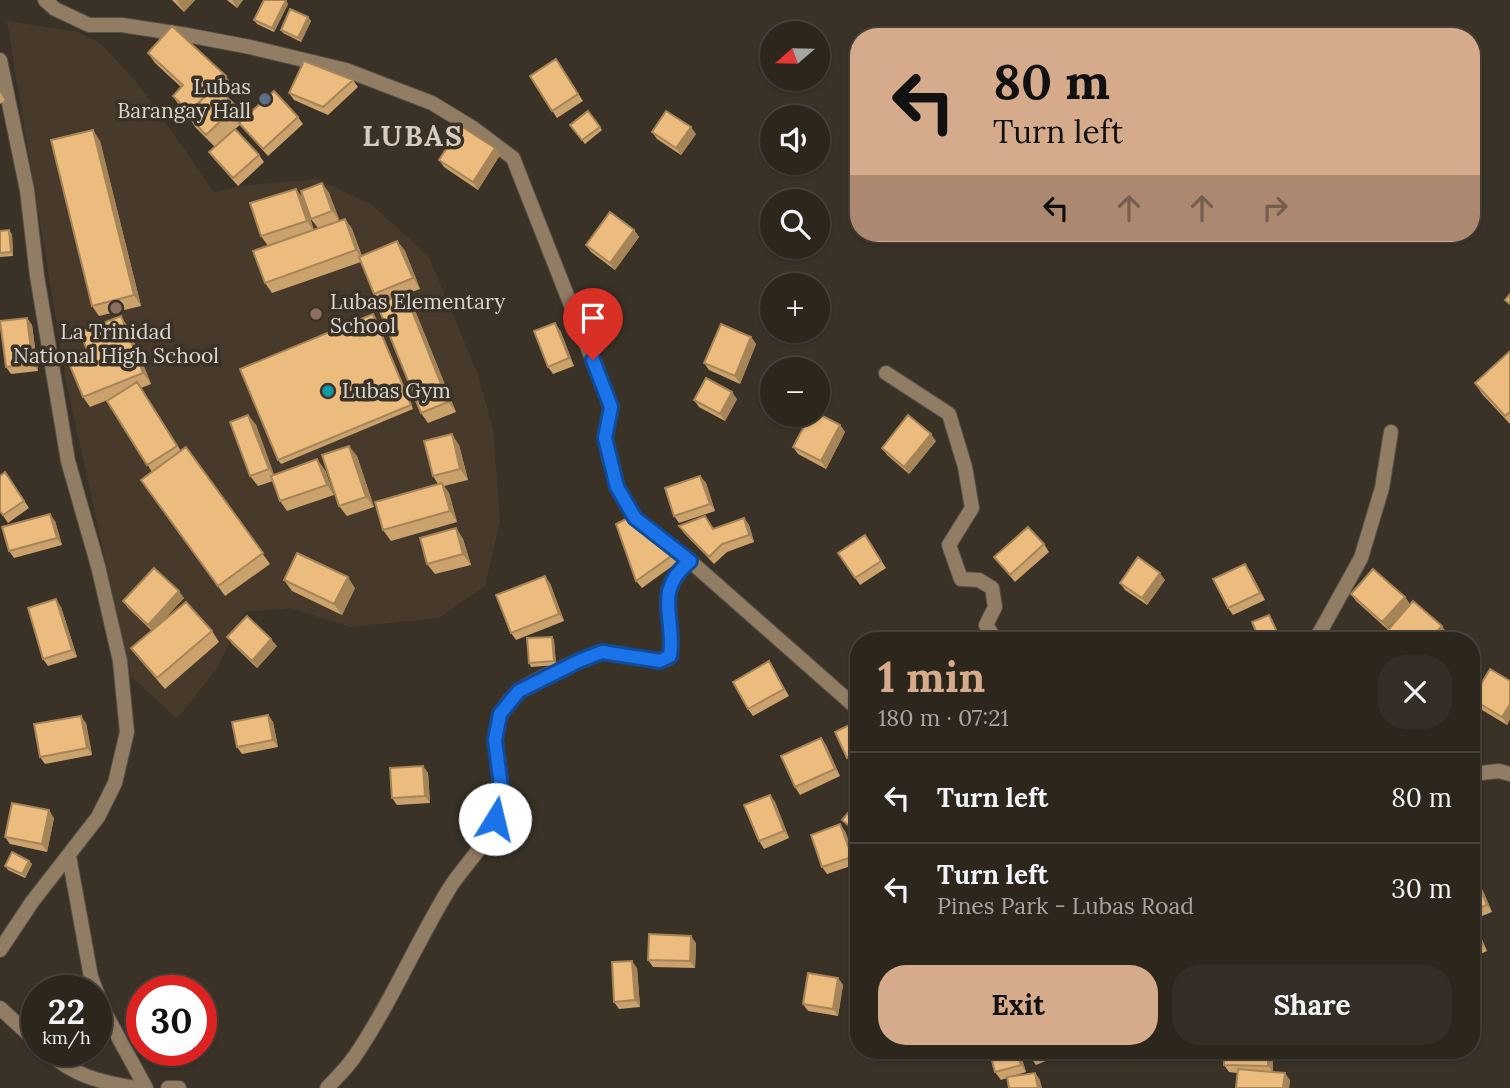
<!DOCTYPE html>
<html lang="en">
<head>
<meta charset="utf-8">
<style>
  :root { --surface:#2c261d; --page:#342e26; --text:#f1f3f6; --muted:#a6a5a4; --line:#48433b; --accent:#d6ab8b }
  body { margin:0; font-family:Lora,serif; background:var(--page); color:var(--text); height:100vh; display:flex; flex-direction:column; font-size:26px; white-space:nowrap }
  * { box-sizing:border-box; margin:0 }
  p { font-size:23px; color:var(--muted) }
  .icon { flex:none; width:38px; height:38px; fill:none; stroke:currentColor; stroke-width:2; stroke-linecap:round; stroke-linejoin:round }
  .map { position:relative; flex:1; overflow:hidden }
  .sheet { position:absolute; left:850px; top:632px; width:630px; height:427px; display:flex; flex-direction:column; background:var(--surface); border-radius:28px; box-shadow:0 2px 5px #0004,0 0 0 2px var(--line) }
  .sheet>* { flex:none }
  .banner { position:absolute; left:850px; top:28px; width:630px; height:214px; border-radius:28px; box-shadow:0 2px 5px #0004,0 0 0 2px var(--line); background:#d6ab8b; color:#111; overflow:hidden }
  .needle { width:46px; rotate:250deg }
  .tools { position:absolute; left:760px; top:21px; display:grid; gap:14px }
  .tools a { display:grid; place-items:center; width:70px; height:70px; border-radius:50%; background:var(--surface); box-shadow:0 2px 5px #0004,0 0 0 2px var(--line); font-size:35px }
  .speed { position:absolute; left:21px; top:975px; display:flex; gap:14px; font-size:35px; font-weight:700; text-align:center }
  .speed>* { display:grid; place-content:center; width:91px; height:91px; border-radius:50%; background:var(--surface); box-shadow:0 2px 5px #0004,0 0 0 2px var(--line); line-height:1 }
  .speed small { font-size:18px; font-weight:400 }
  .speed .limit { border:10px solid #d22; background:#fff; color:#111 }
  .pin { position:absolute; display:grid; place-items:center; width:60px; height:60px; color:#fff; margin:-72px -30px; border-radius:50% 50% 50% 0; rotate:-45deg; box-shadow:0 0 7px #0007 }
  .pin .icon { rotate:45deg }
  .me { position:absolute; width:77px; margin:-38px; rotate:9deg; stroke-linejoin:round; filter:drop-shadow(0 0 5px #0008) }
  .turn { display:flex; align-items:center; gap:24px; height:147px; padding:0 28px; font-size:32px }
  .turn .icon { width:91px; height:91px; stroke-width:2.5 }
  .turn b { display:block; font-size:49px; line-height:60px }
  .lanes { display:flex; align-items:center; height:66px; padding:0 28px; background:#0003; justify-content:center; gap:35px; direction:ltr }
  .lanes .off { opacity:.35 }
  .round { display:grid; place-items:center; flex:none; width:74px; height:74px; border-radius:28px; background:var(--page) }
  .head { display:flex; align-items:center; justify-content:space-between; height:119px; padding:0 28px }
  h1 { font-size:42px; font-weight:700; line-height:52px; color:var(--accent) }
  .cta { display:flex; gap:14px; margin-top:auto; padding:14px 28px }
  .cta a { flex:1; height:80px; border-radius:28px; background:var(--accent); color:#111; font-size:28px; font-weight:700; line-height:80px; text-align:center }
  .cta a+a { background:var(--page); color:var(--text) }
  ul { padding:0; list-style:none }
  li { display:flex; align-items:center; gap:21px; height:91px; padding:0 28px; border-top:2px solid var(--line) }
  li div { flex:1 }
  li b { display:block; font-size:26px }
  li em { font-style:normal }
  .map>svg:first-child { display:block }
  .built { fill:#473a2a }
  .lines { fill:none; stroke-linecap:round; stroke-linejoin:round }
  .street-casing { stroke:#575045; stroke-width:16 }
  .street { stroke:#917d64; stroke-width:14 }
  .wall { fill:#cba26c; fill-rule:evenodd }
  .shaded-wall { fill:#a58458 }
  .building { fill:#ecbc7e; stroke:#a58458; stroke-width:2 }
  .route-casing { stroke:#114b97; stroke-width:18 }
  .route { stroke:#1a73e8; stroke-width:12 }
  .service-dot { fill:#5c6f8a; stroke:#3a3227; stroke-width:2.5 }
  .education-dot { fill:#8d6e63; stroke:#3a3227; stroke-width:2.5 }
  .culture-dot { fill:#0f9aa8; stroke:#3a3227; stroke-width:2.5 }
  .labels { text-anchor:middle; stroke-width:7; stroke-linejoin:round; paint-order:stroke }
  .poi-label { font-size:21px; fill:#dbd6cf; stroke:#3a3227; text-anchor:start }
  .district-label { font-size:28px; font-weight:bold; letter-spacing:2px; fill:#d7ccbf; stroke:#3a3227 }
</style>
</head>
<body>
<div class="map">
<svg width="1510" height="1088" viewBox="0 0 1510 1088">
  <rect width="100%" height="100%" fill="#3a3227"/>
  <path class="built" d="M7 21 78 32 100 43 135 80 215 193 238 186 317 179 372 205 429 257 477 372 493 429 500 521 485 586 439 618 351 627 290 608 244 612 218 667 177 719 131 676 67 386Z"/>
  <g class="lines">
    <g class="street-casing">
      <path id="street" d="M45 0 55 9 89 25H122L187 35 250 47 346 70 432 103 473 128 513 158 611 407 605 437 617 487 635 518 690 561 859 710
        M0 60 27 190 37 276 68 461 98 566 120 661 127 732 115 783 98 817 32 902 0 950
        M886 373 949 414 965 467 972 508 949 545 961 579 979 580 992 588 995 607 986 625 996 640
        M1313 640 1320 632 1361 558 1382 488 1391 432
        M1472 774 1499 771 1510 774
        M69 856 91 977 104 1011 146 1088
        M0 1008 37 1042
        M45 1050C74 1076 99 1082 136 1088
        M168 1088H179
        M327 1088C336 1078 347 1068 355 1056 391 1003 416 943 449 889 464 865 487 846 495 818 498 809 501 796 501 786 500 748 483 724 517 692 527 683 591 653 604 652 625 651 647 665 667 659 685 633 643 598 690 561"/>
    </g>
    <use href="#street" class="street"/>
  </g>
  <path class="wall" d="M172 0H195L184 12Z
    M227 0H243L237 8Z
    M288 4 274 32 257 24 254 20Z
    M308 17 311 21 301 42 283 33 281 30Z
    M148 53 233 86 225 96 236 106 244 119 298 117 303 124 268 156 240 125 235 129 259 155 264 162 238 186 214 159 209 152 215 147 196 128 187 115V114L180 107 173 96 181 87 155 63Z
    M556 59 583 101 557 118 530 76Z
    M353 80 358 87 328 115 294 100 289 93Z
    M0 92 5 100 0 104Z
    M588 111 602 130 585 144 570 125Z
    M652 132 696 134 681 155 657 139Z
    M100 141 141 306 99 316 92 306Z
    M500 155 478 190 444 167 439 160Z
    M322 183 329 193 339 221 345 219 352 229 362 256 397 241 405 251 420 289 406 294 412 303 456 412 428 423 421 413 380 303 374 294 361 262 272 293 265 283 268 246 261 236ZM305 203 311 219 318 228 314 230Z
    M634 230 639 237 615 270 591 252 586 245Z
    M0 231 12 234 13 256 0 257Z
    M373 314 375 317 413 409 281 464 278 460Z
    M27 318 32 325 38 371 11 374 6 367Z
    M128 327 151 384 141 388 181 451 186 447 270 564 225 596 141 480 152 472 108 400 90 407 83 397Z
    M560 330 574 366 553 374 548 367Z
    M751 337 756 344 740 384 709 370 704 363Z
    M1510 351V424L1482 394 1475 383Z
    M737 399 725 421 699 407 694 400Z
    M248 415 256 425 274 475 325 470 334 495 287 511 280 501 273 481 258 486 250 476Z
    M840 425 845 432 826 469 798 454 793 447Z
    M936 441 909 474 887 455 882 448Z
    M459 445 468 480 444 486 449 493 457 522 391 541 383 530 438 484 433 476Z
    M357 456 374 507 347 516 339 506Z
    M5 472 29 508 8 523 0 511Z
    M700 476 706 483 715 511 679 523 674 516Z
    M744 518 749 525 754 542 727 552 714 564 684 533 679 526 714 529Z
    M55 521 62 545 14 558 9 551Z
    M456 528 463 539 471 565 435 574 427 564Z
    M865 535 886 568 860 585 838 553Z
    M1044 544 1049 552 1015 582 994 557Z
    M677 552 682 559 642 588 636 581Z
    M1250 571 1265 600 1233 615 1228 608Z
    M284 580 355 588 342 615 292 591Z
    M1165 580 1147 605 1125 590 1120 583Z
    M550 583 564 621 516 640 511 633Z
    M1351 594 1405 597 1410 604 1387 629 1356 601Z
    M184 598 160 623 212 631 219 642 165 689 139 659 131 648 152 631 128 608 123 601Z
    M61 607 77 657 48 666 43 659Z
    M1272 619 1280 638 1274 640H1260Z
    M227 637 277 646 257 668 232 644Z
    M552 637 554 640 556 665 531 667 529 663Z
    M769 661 789 696 753 716 748 709Z
    M1510 681V719L1507 725 1477 707 1472 699Z
    M268 715 273 722 278 747 242 754 237 747Z
    M859 720V762L852 765 847 758Z
    M86 723 92 755 45 764 40 757Z
    M821 738 826 745 840 776 800 795 795 787Z
    M423 766 428 773 430 803 397 805 392 798Z
    M770 795 775 802 789 838 764 849 759 841Z
    M54 818 47 852 10 844 5 837Z
    M845 831 857 864 827 874 822 867Z
    M29 861 32 864 25 878 8 870 5 866Z
    M1478 884 1483 891 1492 912 1472 920V887Z
    M1472 921 1477 928 1487 951 1472 958Z
    M696 943 695 968 653 967 648 960Z
    M637 968 640 1007 619 1009 614 1002Z
    M838 978 843 985 838 1016 808 1011 803 1004Z
    M989 1050H1019L1026 1072 1009 1077 1035 1073 1040 1080 1007 1078 1001 1080 995 1072Z
    M1028 1050H1067L1068 1052 1036 1065 1031 1058Z
    M1273 1050V1072L1290 1080 1289 1088H1236L1237 1073 1229 1072 1224 1065Z"/>
  <path class="shaded-wall" d="M178 0H195L184 12 177 1Z
    M232 0H243L237 8Z
    M286 0 288 4 274 32 272 28Z
    M308 17 311 21 301 42 298 38Z
    M226 76 233 86 199 124 192 113Z
    M691 127 696 134 681 155 676 148Z
    M93 130 100 141 141 306 134 295Z
    M495 148 500 155 478 190 473 182Z
    M322 183 329 193 340 221 332 211Z
    M296 189 304 199 314 232 307 221Z
    M345 219 352 229 363 261 356 250Z
    M9 230 12 234 13 256 11 252Z
    M634 230 639 237 615 270 610 263Z
    M397 241 405 251 420 289 413 278Z
    M405 293 412 303 456 412 448 402Z
    M373 314 375 317 413 409 411 405Z
    M121 316 128 327 151 384 143 373Z
    M27 318 32 325 38 371 33 364Z
    M555 323 560 330 574 366 569 358Z
    M751 337 756 344 740 384 735 376Z
    M732 392 737 399 725 421 720 414Z
    M248 415 256 425 276 480 269 469Z
    M840 425 845 432 826 469 821 461Z
    M452 434 459 445 468 480 460 469Z
    M931 434 936 441 909 474 904 467Z
    M349 446 357 456 374 507 366 497Z
    M317 459 325 470 334 495 327 485Z
    M700 476 706 483 715 511 710 504Z
    M442 483 449 493 457 522 450 511Z
    M50 514 55 521 62 545 57 538Z
    M744 518 749 525 754 542 749 535Z
    M456 528 463 539 471 565 463 554Z
    M1245 564 1250 571 1265 600 1260 593Z
    M1160 573 1165 580 1147 605 1142 598Z
    M545 576 550 583 564 621 559 614Z
    M348 577 355 588 342 615 334 604Z
    M179 591 184 598 153 632 148 625Z
    M1405 597 1410 604 1387 629 1382 622Z
    M56 599 61 607 77 657 72 650Z
    M1442 626 1447 633 1440 640H1429Z
    M552 637 554 640 556 665 554 661Z
    M271 639 277 646 257 668 252 661Z
    M1510 704V719L1507 725 1502 717Z
    M268 715 273 722 278 747 273 740Z
    M81 716 86 723 92 755 87 748Z
    M821 738 826 745 840 776 835 769Z
    M423 766 428 773 430 803 425 796Z
    M770 795 775 802 789 838 784 831Z
    M49 810 54 818 47 852 42 844Z
    M840 824 845 831 857 864 852 857Z
    M29 861 32 864 25 878 22 874Z
    M1478 884 1483 891 1492 912 1487 905Z
    M1472 921 1477 928 1487 951 1482 944Z
    M691 936 696 943 695 968 690 961Z
    M632 961 637 968 640 1007 635 1000Z
    M838 978 843 985 838 1016 833 1009Z
    M1016 1050H1019L1026 1072 1021 1065Z
    M1268 1050H1273V1073L1268 1066Z
    M1035 1073 1040 1080 1042 1088H1038Z
    M1285 1073 1290 1080 1289 1088H1283Z"/>
  <path class="building" d="M264 0H286L272 28 254 20Z
    M290 9 308 17 298 38 281 30Z
    M172 26 226 76 189 112 173 96 183 85 148 53Z
    M556 59 578 94 552 111 530 76Z
    M304 61 353 80 323 107 289 93Z
    M215 86 236 106 206 135 187 115Z
    M274 91 298 117 263 149 239 123Z
    M588 111 600 127 582 140 570 125Z
    M666 111 691 127 676 148 652 132Z
    M461 126 495 148 473 182 439 160Z
    M235 129 259 155 233 178 209 152Z
    M93 130 134 295 92 306 51 140Z
    M322 183 332 211 311 219 301 191Z
    M296 189 307 221 261 236 250 203Z
    M610 212 634 230 610 263 586 245Z
    M345 219 356 250 265 283 253 251Z
    M9 230 11 252 0 253V231Z
    M397 241 413 278 374 294 359 257Z
    M405 293 448 402 421 413 377 304Z
    M1510 294V304L1505 300Z
    M373 314 411 405 278 460 240 369Z
    M121 316 143 373 83 397 68 361 88 353 80 332Z
    M27 318 33 364 6 367 0 321Z
    M555 323 569 358 548 367 534 331Z
    M721 324 751 337 735 376 704 363Z
    M1510 351V412L1505 416 1475 383Z
    M706 378 732 392 720 414 694 400Z
    M137 382 177 446 147 465 107 401Z
    M817 413 840 425 821 461 793 447 810 415H817Z
    M248 415 269 469 250 476 230 422Z
    M908 415 931 434 904 467 882 448Z
    M452 434 460 469 433 476 424 441Z
    M349 446 366 497 339 506 322 455Z
    M186 447 263 553 218 586 141 480Z
    M317 459 327 485 280 501 271 476Z
    M5 472 24 501 3 515 0 511V476Z
    M700 476 710 504 674 516 665 488Z
    M442 483 450 511 383 530 375 502Z
    M50 514 57 538 9 551 2 527Z
    M705 516 713 529 744 518 749 535 722 544 709 557 679 526Z
    M630 517 677 552 636 581 616 524Z
    M1028 527 1044 544 1010 575 994 557Z
    M456 528 463 554 427 564 420 538Z
    M865 535 881 561 855 578 838 553Z
    M297 553 348 577 334 604 284 580Z
    M1138 557 1160 573 1142 598 1120 583Z
    M1245 564 1260 593 1228 608 1213 579Z
    M154 568 179 591 148 625 123 601Z
    M1373 569 1405 597 1382 622 1351 594Z
    M545 576 559 614 511 633 496 595Z
    M56 599 72 650 43 659 28 608Z
    M1413 601 1442 626 1429 640H1400L1388 630Z
    M186 602 212 631 157 678 131 648Z
    M1269 615 1278 634 1264 640H1260L1252 622Z
    M247 616 271 639 252 661 227 637Z
    M552 637 554 661 529 663 527 638Z
    M769 661 784 689 748 709 733 682Z
    M1490 669 1510 681V704L1502 717 1472 699Z
    M268 715 273 740 237 747 232 722Z
    M81 716 87 748 40 757 34 724Z
    M859 720V753L847 758 835 732Z
    M821 738 835 769 795 787 781 756Z
    M423 766 425 796 392 798 390 768Z
    M770 795 784 831 759 841 744 805Z
    M12 803 49 810 42 844 5 837Z
    M854 806 859 811V834L842 820Z
    M840 824 852 857 822 867 811 835Z
    M12 852 29 861 22 874 5 866Z
    M1478 884 1487 905 1472 911V887Z
    M1472 921 1482 944 1472 949Z
    M649 934 691 936 690 961 648 960Z
    M632 961 635 1000 614 1002 612 962Z
    M808 973 838 978 833 1009 803 1004Z
    M989 1050H1016L1021 1065 995 1072Z
    M1028 1050H1051L1031 1058Z
    M1224 1050H1268V1066L1224 1065Z
    M1238 1069 1285 1073 1283 1088H1236Z
    M1035 1073 1038 1088H1009L1007 1077Z"/>
  <g class="lines">
    <g class="route-casing">
      <path id="route" d="M495 819 501 787 495 740 500 714 519 691 579 661 602 652 660 661 670 656C676 617 652 592 690 561L635 518 617 487 605 438 611 407 593 360"/>
    </g>
    <use href="#route" class="route"/>
  </g>
  <circle class="service-dot" cx="265" cy="99" r="7"/>
  <g class="education-dot">
    <circle cx="116" cy="308" r="7"/>
    <circle cx="316" cy="314" r="7"/>
  </g>
  <circle class="culture-dot" cx="328" cy="391" r="7"/>
  <g class="labels">
    <g class="poi-label">
      <text x="251" y="94" text-anchor="end">Lubas<tspan x="251" dy="24">Barangay Hall</tspan></text>
      <text x="330" y="309">Lubas Elementary<tspan x="330" dy="24">School</tspan></text>
      <text x="116" y="339" text-anchor="middle">La Trinidad<tspan x="116" dy="24">National High School</tspan></text>
      <text x="342" y="398">Lubas Gym</text>
    </g>
    <g class="district-label">
      <text x="413" y="146">LUBAS</text>
    </g>
  </g>
</svg>
<div class="tools">
<a><svg class="needle" viewBox="-14 -14 28 28"><path d="M0-13l5 13h-10z" fill="#e53935"/><path d="M0 13l5-13h-10z" fill="#a6a5a4"/></svg></a>
<a><svg class="icon" aria-label="sound" viewBox="0 0 24 24"><path d="M4 9h4l5-4v14l-5-4H4zM17 9q2 3 0 6"/></svg></a>
<a><svg class="icon" aria-label="search" viewBox="0 0 24 24"><circle cx="10" cy="10" r="6"/><path d="M15 15l6 6"/></svg></a>
<a>+</a>
<a>−</a>
</div>
<div class="speed"><div>22<small>km/h</small></div><div class="limit">30</div></div>
<div class="pin" style="left:593px;top:360px;background:#d93025"><svg class="icon" aria-label="arrive" viewBox="0 0 24 24"><path d="M6 21V4h12l-3 4 3 4H6"/></svg></div>
<svg class="me" style="left:495px;top:819px" viewBox="-20 -20 40 40"><circle r="19" fill="#fff"/><path d="M0-13L10 11 0 6-10 11z" fill="#1a73e8"/></svg>
<div class="banner">
<div class="turn"><svg class="icon" aria-label="left" viewBox="0 0 24 24"><path d="M17 20v-9H6M10 6l-5 5 5 5"/></svg><div><b>80 m</b>Turn left</div></div>
<div class="lanes"><svg class="icon" aria-label="left" viewBox="0 0 24 24"><path d="M17 20v-9H6M10 6l-5 5 5 5"/></svg><svg class="icon off" aria-label="ahead" viewBox="0 0 24 24"><path d="M12 20V5M6 11l6-6 6 6"/></svg><svg class="icon off" aria-label="ahead" viewBox="0 0 24 24"><path d="M12 20V5M6 11l6-6 6 6"/></svg><svg class="icon off" aria-label="right" viewBox="0 0 24 24"><path d="M7 20v-9h11M14 6l5 5-5 5"/></svg></div>
</div>
<section class="sheet">
<div class="head"><div><h1>1 min</h1><p>180 m · 07:21</p></div><a class="round"><svg class="icon" aria-label="close" viewBox="0 0 24 24"><path d="M6 6l12 12M18 6L6 18"/></svg></a></div>
<ul>
<li><svg class="icon" aria-label="left" viewBox="0 0 24 24"><path d="M17 20v-9H6M10 6l-5 5 5 5"/></svg><div><b>Turn left</b></div><em>80 m</em></li>
<li><svg class="icon" aria-label="left" viewBox="0 0 24 24"><path d="M17 20v-9H6M10 6l-5 5 5 5"/></svg><div><b>Turn left</b><p>Pines Park - Lubas Road</p></div><em>30 m</em></li>
</ul>
<div class="cta"><a>Exit</a><a>Share</a></div>
</section>
</div>
</body>
</html>
